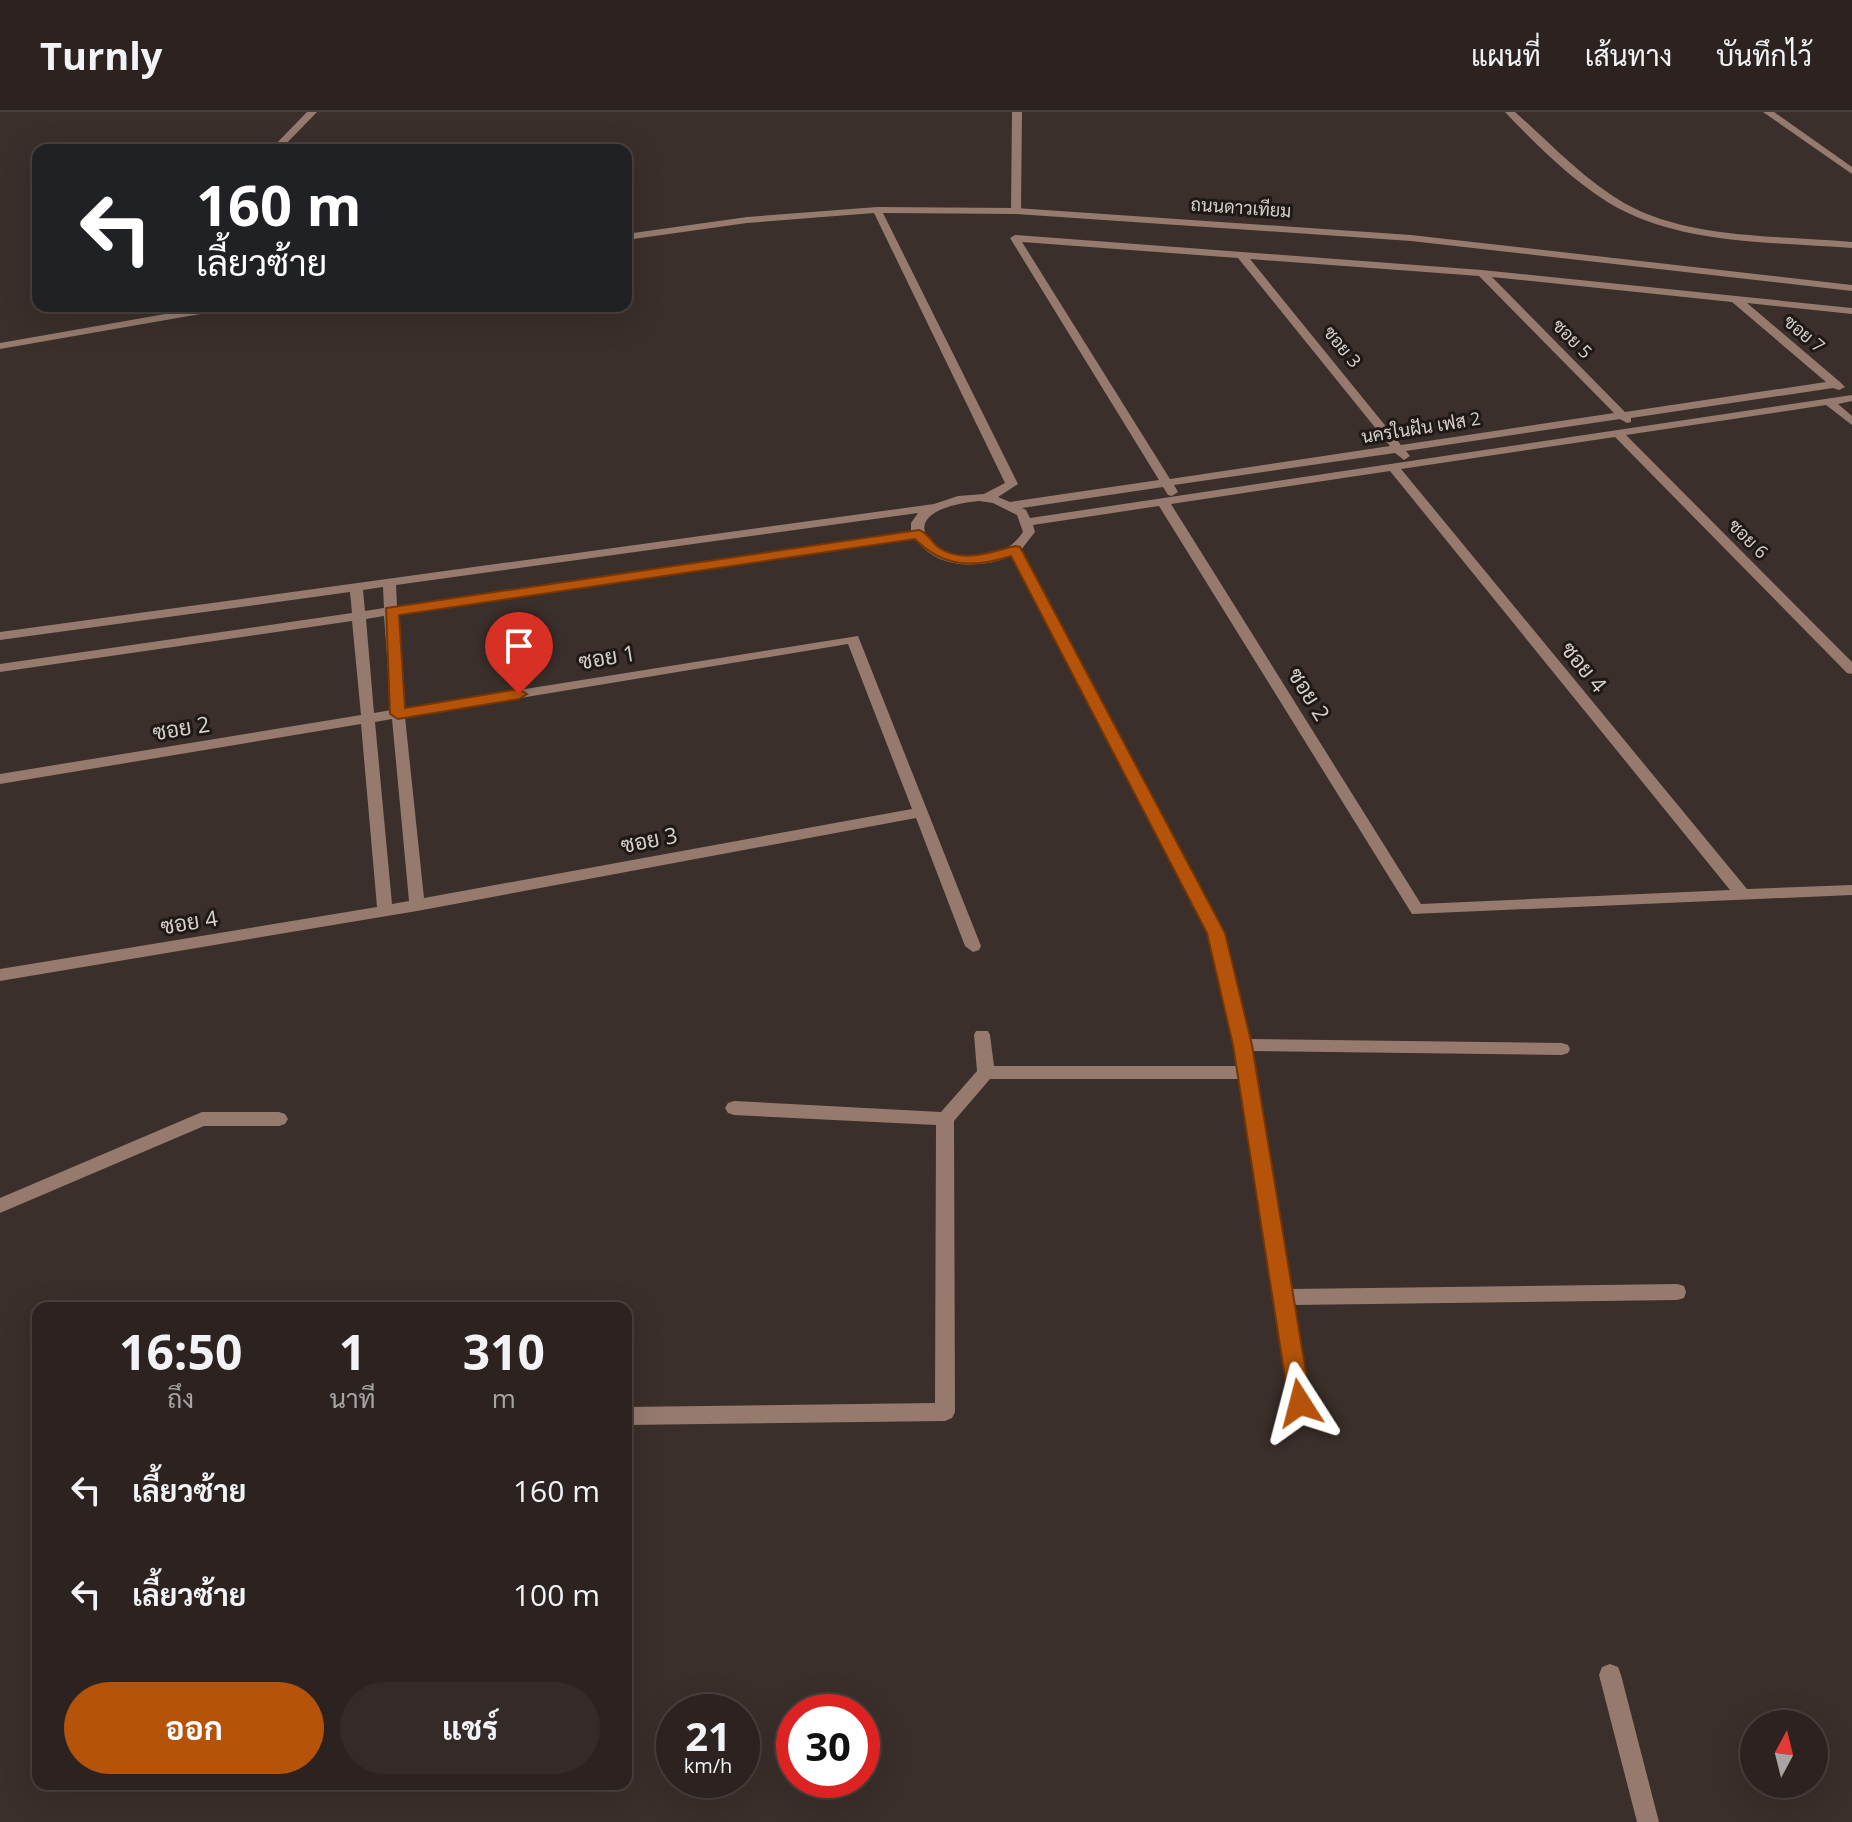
<!DOCTYPE html>
<html lang="th">
<head>
<meta charset="utf-8">
<style>
  :root { --surface:#2c2320; --page:#342b29; --text:#f1f3f6; --muted:#a6a4a5; --line:#48403e; --accent:#b45309 }
  body { margin:0; font-family:"Open Sans",Sarabun,sans-serif; background:var(--page); color:var(--text); height:100vh; display:flex; flex-direction:column; font-size:30px; white-space:nowrap }
  * { box-sizing:border-box; margin:0 }
  p { font-size:26px; color:var(--muted) }
  .icon { flex:none; width:44px; height:44px; fill:none; stroke:currentColor; stroke-width:2; stroke-linecap:round; stroke-linejoin:round }
  .map { position:relative; flex:1; overflow:hidden }
  .details { position:absolute; left:32px; top:1190px; width:600px; height:488px; display:flex; flex-direction:column; background:var(--surface); border-radius:16px; box-shadow:0 8px 32px #0002,0 0 0 2px var(--line) }
  .details>* { flex:none }
  .banner { position:absolute; left:32px; top:32px; width:600px; height:168px; border-radius:16px; box-shadow:0 8px 32px #0002,0 0 0 2px var(--line); background:#202124; color:#fff; overflow:hidden }
  .needle { width:52px; rotate:7deg }
  .controls { position:absolute; left:1740px; top:1598px; display:grid; gap:16px }
  .controls a { display:grid; place-items:center; width:88px; height:88px; border-radius:50%; background:var(--surface); box-shadow:0 8px 32px #0002,0 0 0 2px var(--line); font-size:40px }
  .speed { position:absolute; left:656px; top:1582px; display:flex; gap:16px; font-size:40px; font-weight:700; text-align:center }
  .speed>* { display:grid; place-content:center; width:104px; height:104px; border-radius:50%; background:var(--surface); box-shadow:0 8px 32px #0002,0 0 0 2px var(--line); line-height:1 }
  .speed small { font-size:20px; font-weight:400 }
  .speed .limit { border:12px solid #d22; background:#fff; color:#111 }
  .pin { position:absolute; display:grid; place-items:center; width:68px; height:68px; color:#fff; margin:-82px -34px; border-radius:50% 50% 50% 0; rotate:-45deg; box-shadow:0 0 8px #0007 }
  .pin .icon { rotate:45deg }
  .me { position:absolute; width:88px; margin:-44px; rotate:351deg; stroke-linejoin:round; filter:drop-shadow(0 0 6px #0008) }
  .turn { display:flex; align-items:center; gap:28px; height:168px; padding:0 32px; font-size:36px }
  .turn .icon { width:104px; height:104px; stroke-width:2.5 }
  .turn b { display:block; font-size:56px; line-height:68px }
  .eta { display:flex; justify-content:space-evenly; align-items:center; height:136px; text-align:center }
  .eta b { font-size:48px; font-weight:700; line-height:56px }
  .cta { display:flex; gap:16px; margin-top:auto; padding:16px 32px }
  .cta a { flex:1; height:92px; border-radius:48px; background:var(--accent); color:#fff; font-size:32px; font-weight:700; line-height:92px; text-align:center }
  .cta a+a { background:var(--page); color:var(--text) }
  ul { padding:0; list-style:none }
  li { display:flex; align-items:center; gap:24px; height:104px; padding:0 32px }
  li div { flex:1 }
  li b { display:block; font-size:30px }
  li em { font-style:normal }
  header { display:flex; align-items:center; gap:48px; box-sizing:border-box; height:112px; padding:0 40px; background:var(--surface); border-bottom:2px solid var(--line) }
  header strong { font-size:38px }
  nav { display:flex; gap:44px; margin-inline-start:auto; font-size:28px }
  .map>svg:first-child { display:block }
  .lines { fill:none; stroke-linecap:round; stroke-linejoin:round }
  .lane { fill:#957a6d; fill-rule:evenodd }
  .street { fill:#957a6d; fill-rule:evenodd }
  .route { fill:#b45309; stroke:#753606; stroke-width:2 }
  .labels { text-anchor:middle; stroke-width:6; stroke-linejoin:round; paint-order:stroke }
  .far-street-label { font-size:18px; fill:#d7cfcc; stroke:#1e1916 }
  .street-label { font-size:22px; fill:#d7cfcc; stroke:#1e1916 }
</style>
</head>
<body>
<header>
<strong>Turnly</strong>
<nav><a>แผนที่</a><a>เส้นทาง</a><a>บันทึกไว้</a></nav>
</header>
<div class="map">
<svg width="1852" height="1710" viewBox="0 0 1852 1710">
  <rect width="100%" height="100%" fill="#3a2f2a"/>
  <g class="lines">
    <path class="lane" d="M1012 0H1022L1021 99 1016 102 1011 99Z
      M202 1000H279L285 1002 288 1007 285 1012 279 1014H204L0 1101V1086Z
      M1610 1552 1618 1555 1621 1563 1659 1710H1637L1599 1563 1602 1555Z"/>
    <path class="street" d="M307 0H317L280 38H270Z
      M1505 0H1515C1550 31 1583 67 1624 91 1690 128 1778 123 1852 130V136C1779 130 1696 133 1628 101 1585 81 1538 35 1505 0Z
      M1763 0H1774L1852 55V62Z
      M877 95 1016 96 1411 123 1852 173V179L1411 129 1016 102 883 101 1018 372 998 385 1010 390 1159 368 1010 126 1015 123 1482 158 1852 196V202L1747 191 1840 270 1845 275 1839 278 1833 276 1631 306V310L1627 311 1620 307 1406 339 1410 344 1404 348 1395 341 1174 373 1178 380 1172 384 1168 383 1163 375 1022 396 1026 398 1030 406 1852 283V289L1838 292 1852 304V313L1826 293 1626 323 1852 550V562L1847 561 1615 325 1401 357 1747 777 1852 773V783L1412 802 1159 394 1033 413 1035 420 1021 438 1224 821 1250 927 1562 931 1568 933 1570 937 1568 941 1562 943 1252 939 1291 1177 1677 1172 1684 1174 1686 1180 1684 1186 1677 1188 1294 1193 1310 1291 1307 1297 1300 1300 1293 1297 1290 1291 1240 967H990L954 1009 955 1300 952 1306 945 1309 626 1313V1295L935 1291 936 1013 734 1003 728 1001 725 996 728 991 734 989 941 1000 977 959 974 923 976 919H988L990 923 994 954H1238L1208 821 1012 444C981 457 936 458 915 426L397 502 405 596 858 524 981 834 979 838 973 840 965 834 916 706 417 799 0 869V857L377 795 361 612 0 672V662L361 603 352 509 0 560V552L352 501 350 480 0 528V520L934 392 958 384 984 382 1005 371 874 101 747 111 626 128V122L747 105ZM1022 130 1238 146 1390 334 1170 367ZM1250 147 1479 164 1614 301 1401 333ZM1492 165 1732 190 1826 270 1625 300ZM1390 359 1730 778 1421 792 1171 392ZM979 389 993 391 1017 403 1023 420C978 487 853 402 979 389ZM918 401 911 411V419L397 494 396 473ZM383 475 384 496 365 499 363 478ZM384 504 391 598 374 601 366 507ZM848 532 912 697 424 786 405 605ZM392 607 409 789 392 792 375 610Z
      M211 194H234L229 197 0 237V231Z"/>
  </g>
  <path class="route" d="M919 418C928 421 931 429 938 435 961 452 991 440 1015 434L1020 435 1225 821 1252 933 1311 1291 1307 1298 1300 1300 1292 1298 1289 1291 1233 933 1207 821 1011 444C975 456 943 456 915 427L399 503 405 596 519 577 527 582 519 587 398 607 390 602 386 496Z"/>
  <g class="labels">
    <g class="far-street-label">
      <text transform="translate(1241 96) rotate(4)" y="6">ถนนดาวเทียม</text>
      <text transform="translate(1804 222) rotate(40)" y="6">ซอย 7</text>
      <text transform="translate(1572 227) rotate(45)" y="6">ซอย 5</text>
      <text transform="translate(1342 235) rotate(51)" y="6">ซอย 3</text>
      <text transform="translate(1421 316) rotate(-9)" y="6">นครในฝัน เฟส 2</text>
      <text transform="translate(1748 427) rotate(45)" y="6">ซอย 6</text>
    </g>
    <g class="street-label">
      <text transform="translate(607 545) rotate(-9)" y="8">ซอย 1</text>
      <text transform="translate(1584 555) rotate(51)" y="8">ซอย 4</text>
      <text transform="translate(1309 582) rotate(58)" y="8">ซอย 2</text>
      <text transform="translate(181 616) rotate(-9)" y="8">ซอย 2</text>
      <text transform="translate(649 728) rotate(-11)" y="8">ซอย 3</text>
      <text transform="translate(189 810) rotate(-9)" y="8">ซอย 4</text>
    </g>
  </g>
</svg>
<div class="controls">
<a><svg class="needle" viewBox="-14 -14 28 28"><path d="M0-13l5 13h-10z" fill="#e53935"/><path d="M0 13l5-13h-10z" fill="#a6a4a5"/></svg></a>
</div>
<div class="speed"><div>21<small>km/h</small></div><div class="limit">30</div></div>
<div class="pin" style="left:519px;top:582px;background:#d93025"><svg class="icon" aria-label="arrive" viewBox="0 0 24 24"><path d="M6 21V4h12l-3 4 3 4H6"/></svg></div>
<svg class="me" style="left:1300px;top:1291px" viewBox="-20 -20 40 40"><path d="M0-17L14 15 0 8-14 15z" fill="#b45309" stroke="#fff" stroke-width="4"/></svg>
<div class="banner">
<div class="turn"><svg class="icon" aria-label="left" viewBox="0 0 24 24"><path d="M17 20v-9H6M10 6l-5 5 5 5"/></svg><div><b>160 m</b>เลี้ยวซ้าย</div></div>
</div>
<section class="details">
<div class="eta">
<div><b>16:50</b><p>ถึง</p></div>
<div><b>1</b><p>นาที</p></div>
<div><b>310</b><p>m</p></div>
</div>
<ul>
<li><svg class="icon" aria-label="left" viewBox="0 0 24 24"><path d="M17 20v-9H6M10 6l-5 5 5 5"/></svg><div><b>เลี้ยวซ้าย</b></div><em>160 m</em></li>
<li><svg class="icon" aria-label="left" viewBox="0 0 24 24"><path d="M17 20v-9H6M10 6l-5 5 5 5"/></svg><div><b>เลี้ยวซ้าย</b></div><em>100 m</em></li>
</ul>
<div class="cta"><a>ออก</a><a>แชร์</a></div>
</section>
</div>
</body>
</html>
